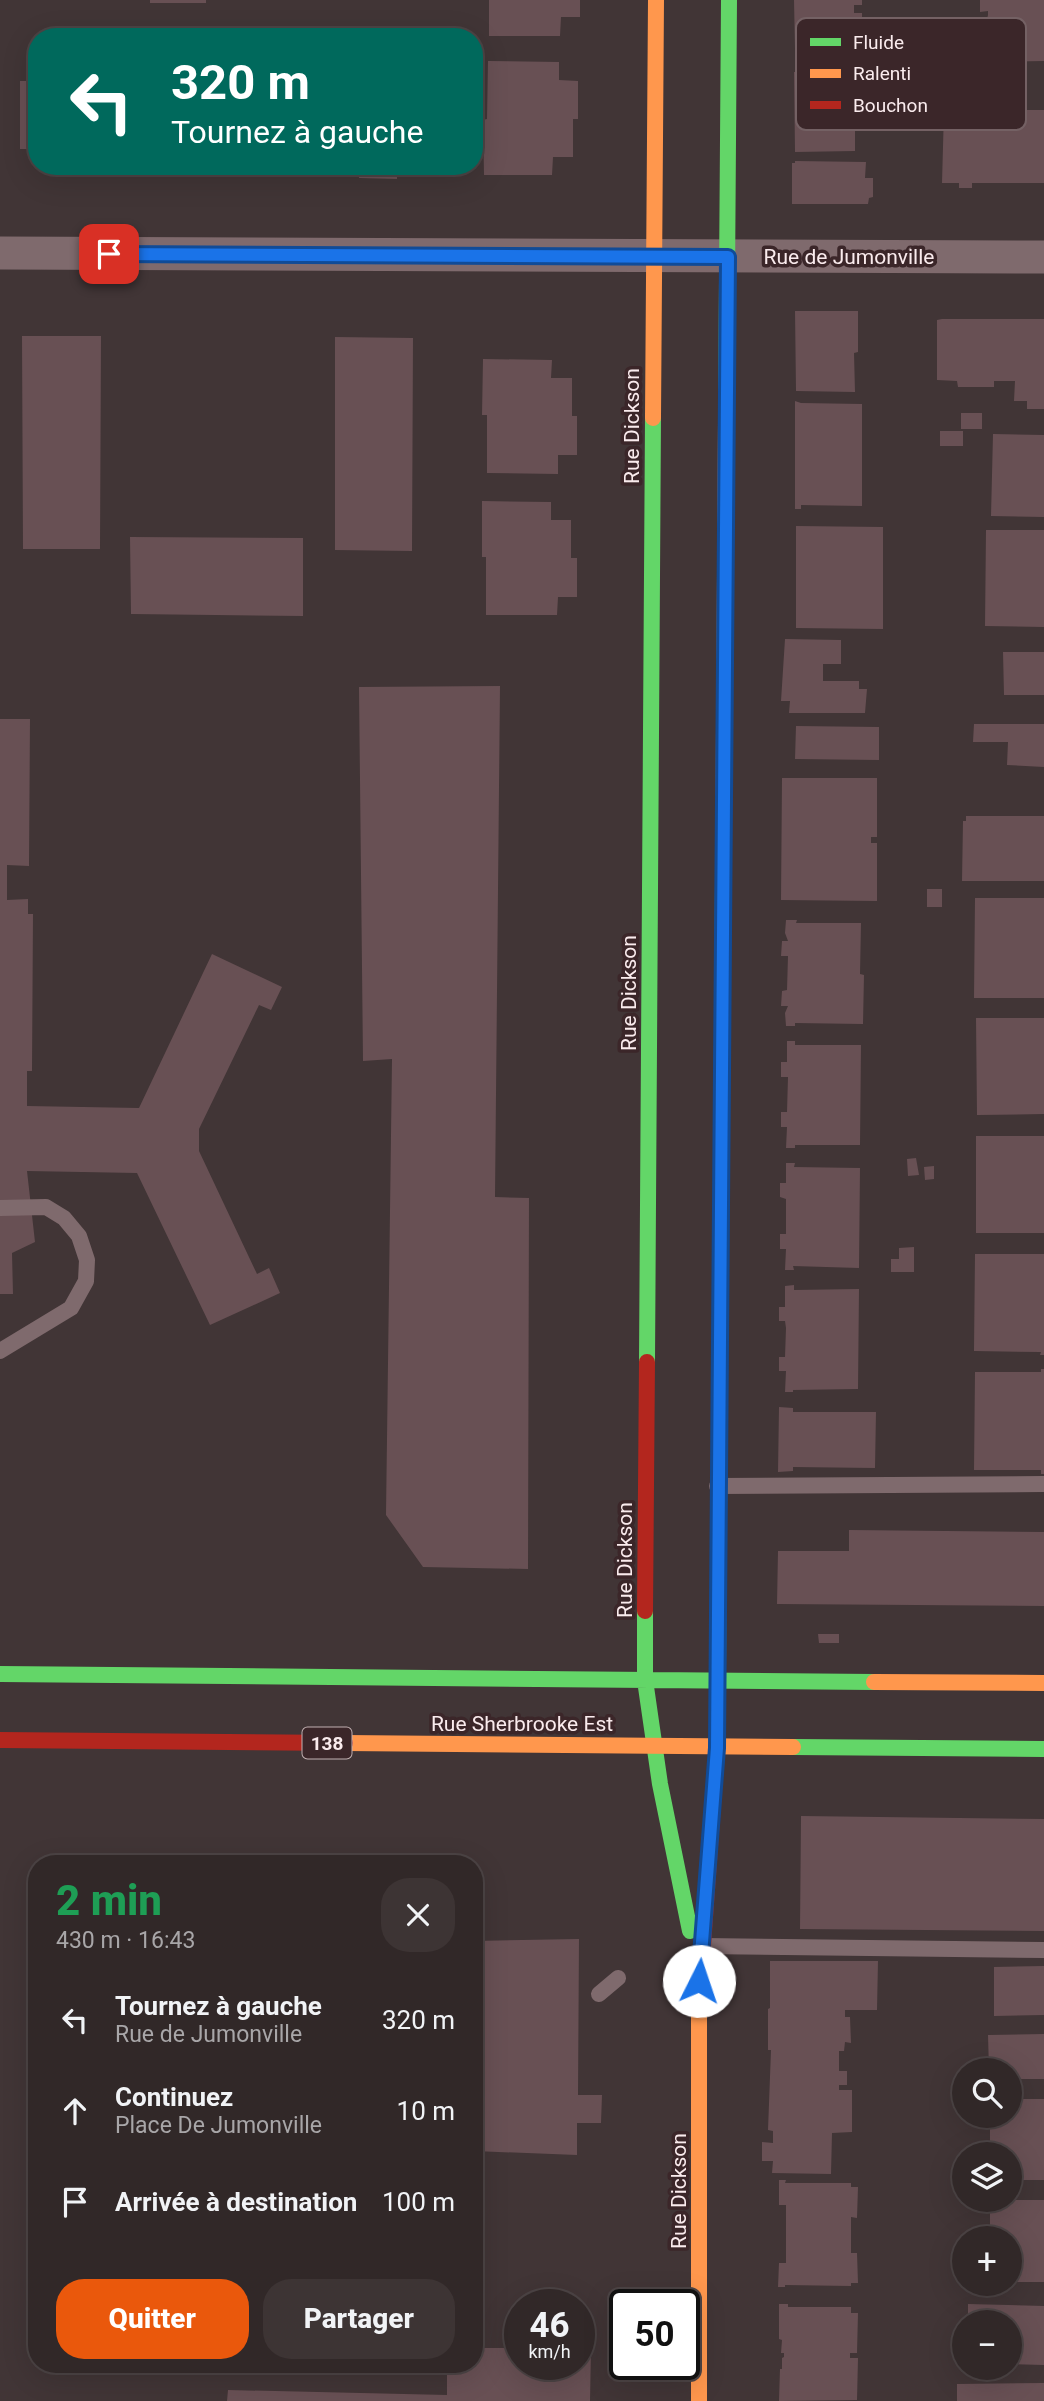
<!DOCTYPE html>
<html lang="fr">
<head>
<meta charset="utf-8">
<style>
  :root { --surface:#312828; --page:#3d3434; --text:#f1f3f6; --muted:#a8a6a8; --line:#4c4445; --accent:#ea580c }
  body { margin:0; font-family:Roboto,sans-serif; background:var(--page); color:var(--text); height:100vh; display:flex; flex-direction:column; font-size:26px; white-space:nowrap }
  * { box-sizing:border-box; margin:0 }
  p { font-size:23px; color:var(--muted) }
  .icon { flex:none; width:38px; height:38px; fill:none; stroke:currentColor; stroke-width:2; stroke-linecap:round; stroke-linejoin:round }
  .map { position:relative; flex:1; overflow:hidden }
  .sheet { position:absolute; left:28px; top:1855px; width:455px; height:518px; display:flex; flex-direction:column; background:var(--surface); border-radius:28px; box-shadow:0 7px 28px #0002,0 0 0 2px var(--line) }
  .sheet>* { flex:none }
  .banner { position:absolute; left:28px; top:28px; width:455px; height:147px; border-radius:28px; box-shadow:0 7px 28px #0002,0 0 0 2px var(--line); background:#00695c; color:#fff; overflow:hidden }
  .tools { position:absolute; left:952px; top:2058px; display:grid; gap:14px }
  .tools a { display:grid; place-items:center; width:70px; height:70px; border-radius:50%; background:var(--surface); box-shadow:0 7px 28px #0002,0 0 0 2px var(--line); font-size:35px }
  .speed { position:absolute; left:504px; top:2289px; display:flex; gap:14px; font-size:35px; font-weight:700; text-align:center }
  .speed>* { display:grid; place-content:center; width:91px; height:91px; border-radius:50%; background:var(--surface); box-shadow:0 7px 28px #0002,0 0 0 2px var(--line); line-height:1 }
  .speed small { font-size:18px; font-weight:400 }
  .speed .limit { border:4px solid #111; border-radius:10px; background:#fff; color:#111 }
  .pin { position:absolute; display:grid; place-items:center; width:60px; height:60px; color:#fff; margin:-30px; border-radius:14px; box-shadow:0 4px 10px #0006 }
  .me { position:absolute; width:77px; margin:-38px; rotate:4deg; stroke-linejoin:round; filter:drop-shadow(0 0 5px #0008) }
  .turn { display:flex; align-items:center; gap:24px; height:147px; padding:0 28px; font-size:32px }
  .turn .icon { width:91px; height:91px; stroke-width:2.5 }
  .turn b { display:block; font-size:49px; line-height:60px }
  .round { display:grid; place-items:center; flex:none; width:74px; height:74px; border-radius:28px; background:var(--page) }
  .headline { display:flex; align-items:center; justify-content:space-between; height:119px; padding:0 28px }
  h1 { font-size:42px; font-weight:800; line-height:52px; color:#1e9e55 }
  .cta { display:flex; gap:14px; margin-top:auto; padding:14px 28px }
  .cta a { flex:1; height:80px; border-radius:28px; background:var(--accent); color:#fff; font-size:28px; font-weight:800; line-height:80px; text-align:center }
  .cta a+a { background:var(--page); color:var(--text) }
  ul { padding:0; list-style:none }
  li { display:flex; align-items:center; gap:21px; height:91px; padding:0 28px }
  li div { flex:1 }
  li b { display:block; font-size:26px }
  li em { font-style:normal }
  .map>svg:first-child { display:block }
  .building { fill:#685054 }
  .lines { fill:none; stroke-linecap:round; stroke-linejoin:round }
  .lane { stroke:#7f6a6d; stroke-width:16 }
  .street { stroke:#7f6a6d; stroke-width:33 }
  .fast { stroke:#63d668; stroke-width:16 }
  .slow { stroke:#ff974d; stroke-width:16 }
  .jam { stroke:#b3261e; stroke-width:16 }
  .route-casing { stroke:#114b97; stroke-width:18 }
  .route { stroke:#1a73e8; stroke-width:12 }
  .labels { text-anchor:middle; stroke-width:7; stroke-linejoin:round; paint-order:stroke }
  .shield { fill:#3b2629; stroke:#c1b0b2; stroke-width:2 }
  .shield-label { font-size:19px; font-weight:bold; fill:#faebed }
  .street-label { font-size:21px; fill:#faebed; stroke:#3b2629 }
  .key { fill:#3b2629; stroke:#746164; stroke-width:2 }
  .key-label { font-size:19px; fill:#faebed }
</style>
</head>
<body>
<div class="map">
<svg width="1044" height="2401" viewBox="0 0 1044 2401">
  <rect width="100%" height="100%" fill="#413536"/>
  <path class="building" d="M150 0H206V3H150Z
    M489 0H580V17H561L560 36H489Z
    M794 0H862V5H854V13H862V31H855V48L795 49Z
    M980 0H1044V61L987 62V57H979V19H987L988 15V11L980 12Z
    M488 61 559 62V80L578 81V119H573V157H553L552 175H484L483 120 487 119Z
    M856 71V92H863V106L856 107V114H863V129H855V151L795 152 794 72Z
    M20 81H37V149H20Z
    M944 110H1044V183H972V188H959V183H942Z
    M795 161 866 162 865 178H873V197L869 198 868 204H792V163H795Z
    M37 166H114L113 176H75V170H37Z
    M178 166H255V171L217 170V176L178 175Z
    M321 166H397V179L359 178V173H321Z
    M795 311H858V352L854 353 855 392 796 391Z
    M942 319H1044V409H1027V401H1014L1015 381H994V387H958L957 381 937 380V320Z
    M22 336H101L100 549H23Z
    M335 337 413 338 412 551 335 550Z
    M483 359 552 360 551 378H572V416H577V455H558V474L487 473V415H482Z
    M795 401 801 403 862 404V506L801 505V509H795Z
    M961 413H982V429H961Z
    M940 431H963V446H940Z
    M993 434 1044 435V517L991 516Z
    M482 501 551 502V520H571V558H577V597H558L557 615H486V557H482Z
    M796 526 883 527V629L796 628Z
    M986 530H1044V627L985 626Z
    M130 537 303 538V616L131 614Z
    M785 639 841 640V664H823V681H859V689H867L865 713H789L790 701H781Z
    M1003 652H1044V695H1004Z
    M500 686 495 1197 529 1198 528 1569 423 1567 386 1515 392 1059 363 1061 359 687Z
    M0 719H30L29 866 7 865V900L28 899V914H33L32 1071H27V1106L139 1108 212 954 282 987 271 1010 259 1005 199 1129V1151L257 1274 269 1268 280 1293 210 1325 137 1173 27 1171 35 1242 12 1253 13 1294H0Z
    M974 724H1044V767L1007 765 1008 742H973Z
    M796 726 879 727V760L795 759Z
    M782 778H877V837H871V843H877V901L781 900Z
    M966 816H1044V881H962L963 821H966Z
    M927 889H942V907H927Z
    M975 898H1044V998H974Z
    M786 920H797L796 923H861L860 974 864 975 863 1024 795 1023V1026H786L785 1013 788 1006H781L782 991 787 990 788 956H781L782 941H788L785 933Z
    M976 1018H1044V1114L977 1115Z
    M787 1041H795V1045H861L860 1145H795V1148H786L787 1127H781V1112H787L788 1077H781V1062H787Z
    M976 1136H1044V1233H976Z
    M916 1158 919 1175 908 1176 907 1159Z
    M786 1163H795L794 1167 860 1168 859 1268 793 1266 794 1270H785L786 1249H780V1234H786V1199L780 1197V1183H786Z
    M934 1166V1179L925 1180 924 1167Z
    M914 1247V1272H891V1259H899V1248Z
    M975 1254H1044V1355H1040L1041 1352 974 1351Z
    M794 1285V1290L859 1289 858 1389 793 1390V1392H785L786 1371H779V1357H785L786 1328 785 1321H779V1307H785V1286Z
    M1041 1369H1044V1474H1041V1470H974L975 1372H1041Z
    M779 1407 793 1408V1412H876L875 1468 793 1467V1471L778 1472Z
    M849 1530 1044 1532V1606L777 1604 778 1551H849Z
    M818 1634H839V1643H819Z
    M801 1816 1044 1819V1931L800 1929Z
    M579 1939 578 2095H602L601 2123H577V2155L474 2151V1941Z
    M770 1961H878L877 2010H845V2017H850L851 2043 845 2042 844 2051H839V2071H847V2085H839V2090H852V2132L832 2133 831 2174 772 2173 773 2161H762V2142L773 2143V2131L768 2130 771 2050H768V2009L770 2008Z
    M1044 1966V2015L994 2016V1967Z
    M1044 2034V2079H1010V2070H989L988 2035Z
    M1010 2099H1044V2180H1010V2154H990V2116H1010Z
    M779 2180H786L785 2183H851V2187H858L857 2218 851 2217V2253H857L858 2283H851V2286L785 2285V2287H778L779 2263H786V2205H779Z
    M990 2200H1044V2282H1010V2238H990Z
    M779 2304H788V2307H851V2313H858L857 2353H850V2358H858L857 2400 779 2401 780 2369H782V2358L784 2357V2353H781L782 2340 779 2339Z
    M968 2304 1044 2306V2365L1010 2364V2322H968Z
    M954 2331H964V2354H954Z
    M474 2348H520V2364H579V2349H591L590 2401H227L228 2390 447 2395V2364H474Z
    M1044 2383V2401H957V2384Z"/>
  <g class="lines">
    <path class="lane" d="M0 1208 46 1207 64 1218 79 1236 87 1260 86 1281 71 1308 0 1351
      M717 1486 1044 1484
      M702 1946 1044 1950
      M599 1994 618 1978"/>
    <path class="street" d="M0 253 1044 257"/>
    <path class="fast" d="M726 421 729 0
      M647 1362 653 418
      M645 1611V1680L660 1784 690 1931
      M718 1667 723 886
      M0 1674 874 1682
      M793 1747 1044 1749"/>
    <path class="slow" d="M653 418 656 0
      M723 886 726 421
      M874 1682 1044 1683
      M345 1743 793 1747
      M699 2003V2401"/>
    <path class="jam" d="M645 1611 647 1362
      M0 1740 345 1743
      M699 2003 717 1748 718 1667"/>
  </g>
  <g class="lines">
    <g class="route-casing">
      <path id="route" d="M109 254 728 257 717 1748 699 1981"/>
    </g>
    <use href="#route" class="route"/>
  </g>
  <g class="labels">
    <rect class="shield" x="302.5" y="1727.5" width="49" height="31" rx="5"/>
    <g class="shield-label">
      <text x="327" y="1750">138</text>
    </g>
    <g class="street-label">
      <text x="849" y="264">Rue de Jumonville</text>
      <text transform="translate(632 426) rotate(-90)" y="7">Rue Dickson</text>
      <text transform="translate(629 993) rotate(-90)" y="7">Rue Dickson</text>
      <text transform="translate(625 1560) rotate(-90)" y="7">Rue Dickson</text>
      <text x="522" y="1731">Rue Sherbrooke Est</text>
      <text transform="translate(679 2191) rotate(-90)" y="7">Rue Dickson</text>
    </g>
  </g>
  <rect x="796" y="18" width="230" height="112" rx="10" class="key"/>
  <rect x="810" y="38" width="31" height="8" fill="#63d668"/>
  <rect x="810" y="69" width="31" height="9" fill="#ff974d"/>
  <rect x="810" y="101" width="31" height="8" fill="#b3261e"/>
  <g class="key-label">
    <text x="853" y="49">Fluide</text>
    <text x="853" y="80">Ralenti</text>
    <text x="853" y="112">Bouchon</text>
  </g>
</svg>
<div class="tools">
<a><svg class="icon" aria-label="search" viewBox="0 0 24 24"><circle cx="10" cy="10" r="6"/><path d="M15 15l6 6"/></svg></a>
<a><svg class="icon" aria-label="layers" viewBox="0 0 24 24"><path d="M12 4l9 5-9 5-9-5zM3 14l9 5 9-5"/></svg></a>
<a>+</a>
<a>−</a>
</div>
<div class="speed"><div>46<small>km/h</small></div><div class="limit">50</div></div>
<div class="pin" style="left:109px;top:254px;background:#d93025"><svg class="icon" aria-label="arrive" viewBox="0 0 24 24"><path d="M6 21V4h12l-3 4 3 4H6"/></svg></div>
<svg class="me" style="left:699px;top:1981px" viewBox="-20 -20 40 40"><circle r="19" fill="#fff"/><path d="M0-13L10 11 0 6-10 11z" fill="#1a73e8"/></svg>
<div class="banner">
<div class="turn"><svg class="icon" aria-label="left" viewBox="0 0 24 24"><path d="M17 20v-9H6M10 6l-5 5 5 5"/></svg><div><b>320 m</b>Tournez à gauche</div></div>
</div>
<section class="sheet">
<div class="headline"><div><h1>2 min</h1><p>430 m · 16:43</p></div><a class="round"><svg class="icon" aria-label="close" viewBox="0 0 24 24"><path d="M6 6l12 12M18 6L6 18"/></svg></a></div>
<ul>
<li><svg class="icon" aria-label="left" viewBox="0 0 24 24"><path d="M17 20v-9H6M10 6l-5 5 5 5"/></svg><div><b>Tournez à gauche</b><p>Rue de Jumonville</p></div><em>320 m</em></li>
<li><svg class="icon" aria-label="ahead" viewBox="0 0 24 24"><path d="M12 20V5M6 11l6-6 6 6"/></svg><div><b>Continuez</b><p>Place De Jumonville</p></div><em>10 m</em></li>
<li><svg class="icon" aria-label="arrive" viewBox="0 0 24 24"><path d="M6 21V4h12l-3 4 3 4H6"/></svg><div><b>Arrivée à destination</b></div><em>100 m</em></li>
</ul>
<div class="cta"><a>Quitter</a><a>Partager</a></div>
</section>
</div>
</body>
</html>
